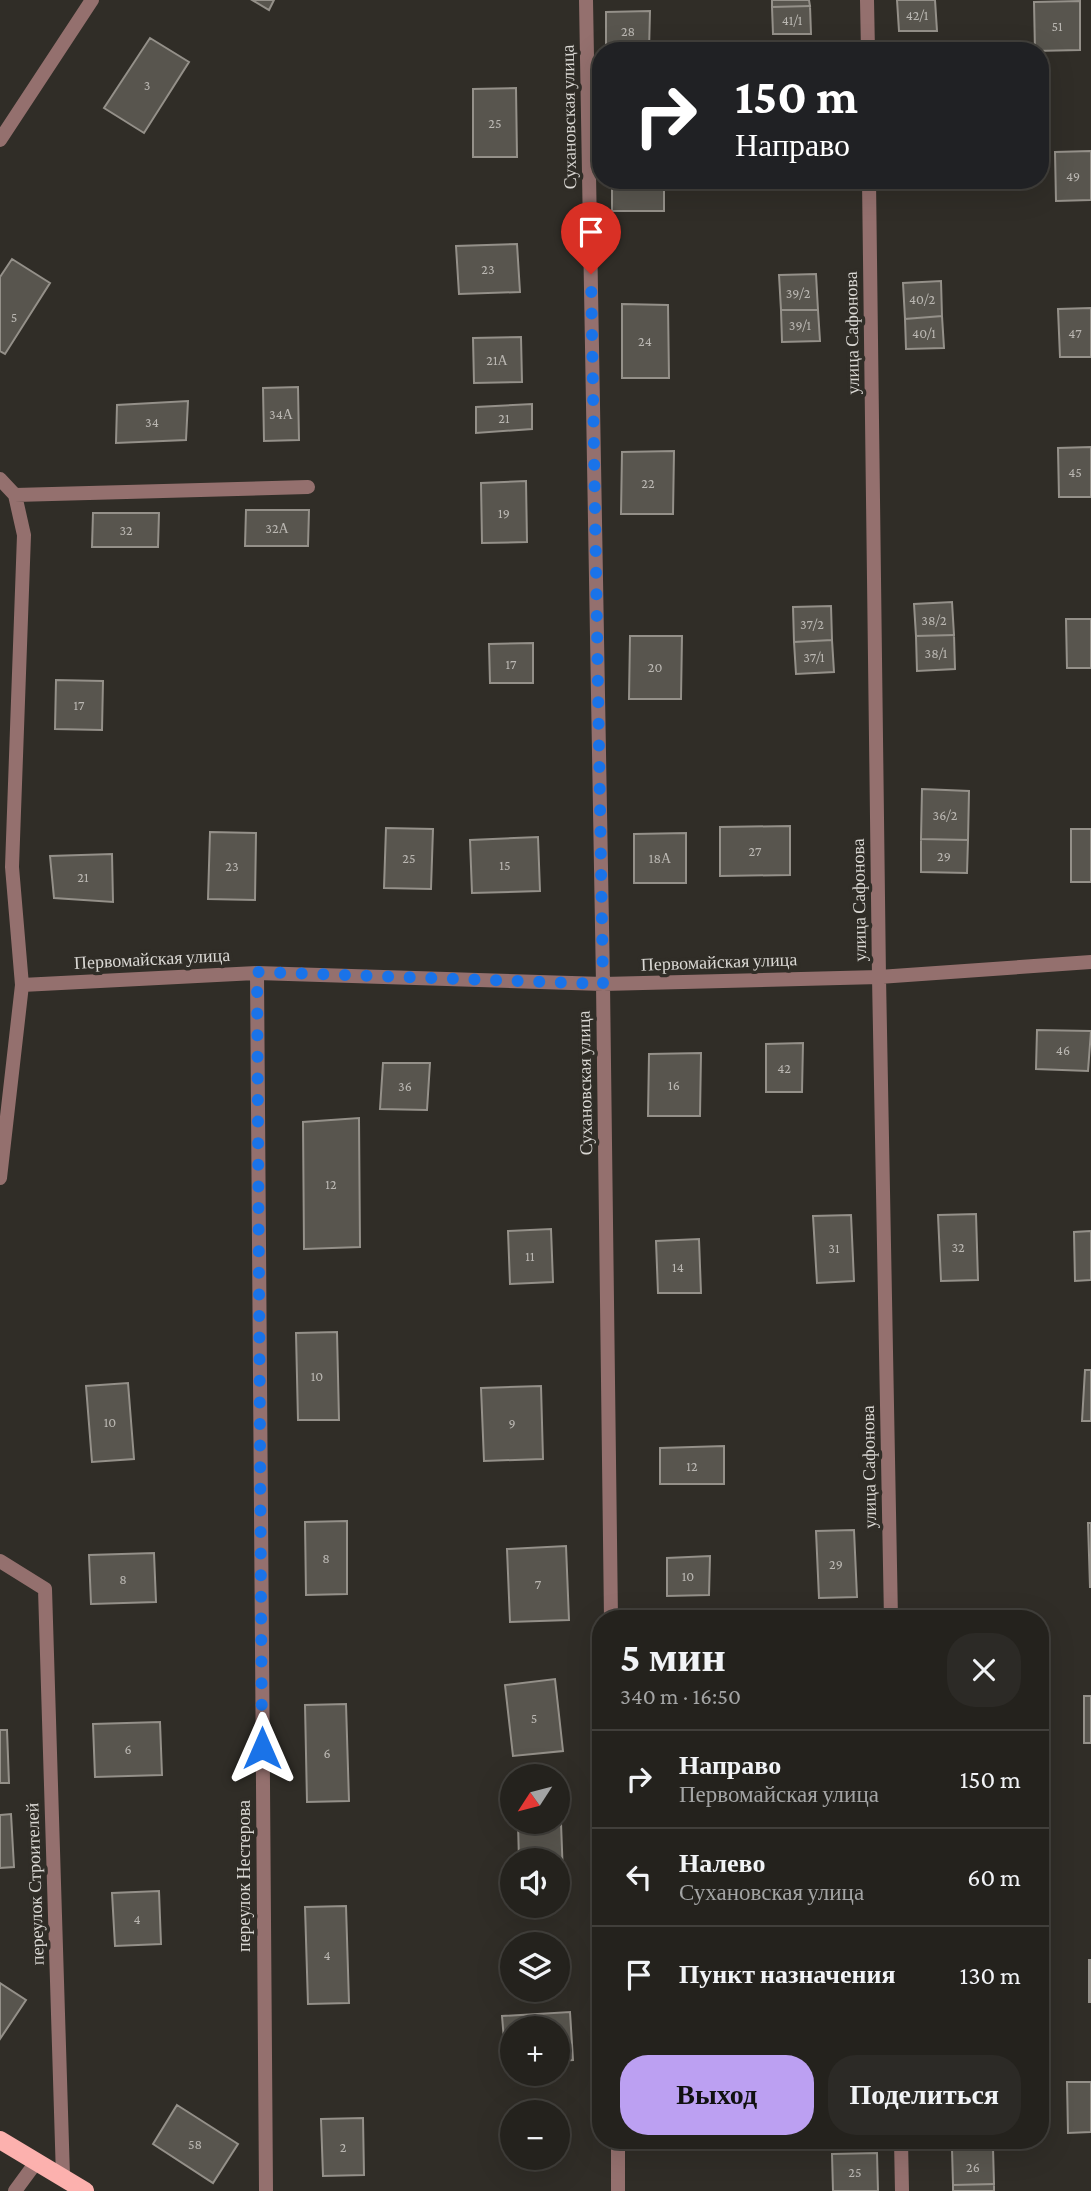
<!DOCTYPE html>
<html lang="ru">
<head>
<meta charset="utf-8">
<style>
  :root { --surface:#24221d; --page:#2c2a26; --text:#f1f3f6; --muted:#a3a4a4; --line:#413f3b; --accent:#bca0f2 }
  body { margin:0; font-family:"Crimson Pro",serif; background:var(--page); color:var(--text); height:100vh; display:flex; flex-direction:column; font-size:26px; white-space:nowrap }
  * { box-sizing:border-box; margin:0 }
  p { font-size:23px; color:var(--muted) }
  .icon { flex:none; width:38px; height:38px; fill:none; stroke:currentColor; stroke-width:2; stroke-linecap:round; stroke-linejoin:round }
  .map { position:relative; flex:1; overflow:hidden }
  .panel { position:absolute; left:592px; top:1610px; width:457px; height:539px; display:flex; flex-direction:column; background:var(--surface); border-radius:28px; box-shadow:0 7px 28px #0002,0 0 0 2px var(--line) }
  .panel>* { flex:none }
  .guide { position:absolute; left:592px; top:42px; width:457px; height:147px; border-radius:28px; box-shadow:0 7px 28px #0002,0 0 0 2px var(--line); background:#202124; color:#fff; overflow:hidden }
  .needle { width:46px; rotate:234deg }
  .tools { position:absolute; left:500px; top:1764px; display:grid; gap:14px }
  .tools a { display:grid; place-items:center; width:70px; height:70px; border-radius:50%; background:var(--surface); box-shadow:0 7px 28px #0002,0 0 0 2px var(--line); font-size:35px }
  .pin { position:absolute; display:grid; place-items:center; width:60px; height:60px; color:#fff; margin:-72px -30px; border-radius:50% 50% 50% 0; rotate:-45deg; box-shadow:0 0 7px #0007 }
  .pin .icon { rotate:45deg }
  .me { position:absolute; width:77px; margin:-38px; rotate:0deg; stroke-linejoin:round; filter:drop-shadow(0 0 5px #0008) }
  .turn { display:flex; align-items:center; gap:24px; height:147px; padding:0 28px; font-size:32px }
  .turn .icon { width:91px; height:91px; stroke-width:2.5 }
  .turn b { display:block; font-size:49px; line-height:60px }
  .round { display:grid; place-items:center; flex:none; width:74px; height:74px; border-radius:28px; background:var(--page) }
  .headline { display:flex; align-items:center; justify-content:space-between; height:119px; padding:0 28px }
  h1 { font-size:42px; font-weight:700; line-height:52px }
  .primary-button { display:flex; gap:14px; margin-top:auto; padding:14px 28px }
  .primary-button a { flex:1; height:80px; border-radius:28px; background:var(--accent); color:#111; font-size:28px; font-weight:700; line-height:80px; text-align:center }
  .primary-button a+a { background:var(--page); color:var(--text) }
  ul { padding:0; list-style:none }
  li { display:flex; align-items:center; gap:21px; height:98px; padding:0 28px; border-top:2px solid var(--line) }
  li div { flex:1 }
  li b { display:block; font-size:26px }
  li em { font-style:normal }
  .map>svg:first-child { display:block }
  .building { fill:#58554e; stroke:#949089; stroke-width:2 }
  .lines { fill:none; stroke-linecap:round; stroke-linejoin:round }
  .street { stroke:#94706e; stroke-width:14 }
  .primary { stroke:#fcb1ae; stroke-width:18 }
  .route { stroke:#1a73e8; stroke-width:12; stroke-dasharray:0 21.6 }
  .labels { text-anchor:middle; stroke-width:7; stroke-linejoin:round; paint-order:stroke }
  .number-label { font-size:14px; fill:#bab7b2 }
  .street-label { font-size:18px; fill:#dad8d4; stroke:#302d27 }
</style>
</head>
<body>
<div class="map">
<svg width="1091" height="2191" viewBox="0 0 1091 2191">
  <rect width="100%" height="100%" fill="#302d27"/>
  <path class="building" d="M252 0H274L269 10Z
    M772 0H809L810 6 772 7Z
    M897 0H935L937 31H899Z
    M1080 1V50L1035 51 1034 2Z
    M810 6 811 34H773L772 7Z
    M650 11 649 51H606V12Z
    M150 38 189 62 144 133 104 108Z
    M516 88 517 157H473V89Z
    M1091 151V200L1056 201 1055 152Z
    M612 180H664V211H612Z
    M517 244 520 292 459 294 456 246Z
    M12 259 50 283 5 354 0 351V277Z
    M816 274 818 310H781L779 275Z
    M941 281 942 316 905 319 903 283Z
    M622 304 668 305 669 378H622Z
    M1091 308V357H1060L1058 309Z
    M781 310H818L820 341 782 342Z
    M942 316 944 348 906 349 905 319Z
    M521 337 522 382 474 383 473 338Z
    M298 387 299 440 264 441 263 388Z
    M188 401 186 440 116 443 117 405Z
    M532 404V429L476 433V407Z
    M1091 447V497H1059L1058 448Z
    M674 451 673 514H621L622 452Z
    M526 481 527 542 482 543 481 483Z
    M246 510H309L308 546H245Z
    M93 513H159L158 547H92Z
    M952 602 954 635 916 636 914 604Z
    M831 606 832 640 794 642 793 607Z
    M1066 619H1091V668H1067Z
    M954 635 955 669 917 671 916 636Z
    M630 636H682L681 699H629Z
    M832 640 834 672 796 674 794 642Z
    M533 643V683H490L489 644Z
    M56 680 103 681 102 730 55 729Z
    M922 789 969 791 968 840 921 839Z
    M790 826V875L720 876V827Z
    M386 828 433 829 431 889 384 888Z
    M1071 829H1091V882H1071Z
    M210 832 256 833 255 900 208 899Z
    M686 833V883H634V834Z
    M538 837 540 891 472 893 470 840Z
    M921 839 968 840 967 873 921 872Z
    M112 854 113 902 54 898 50 856Z
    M1037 1030 1091 1031 1088 1071 1036 1069Z
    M803 1043 802 1092H766V1044Z
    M701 1053 700 1116H648L649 1054Z
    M383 1063H430L427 1110 380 1109Z
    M359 1118 360 1247 304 1249 303 1122Z
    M976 1214 978 1280 941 1281 938 1215Z
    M851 1215 854 1281 817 1283 813 1216Z
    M551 1229 553 1282 510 1284 508 1231Z
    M1091 1231V1280L1075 1281 1074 1232Z
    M699 1239 701 1293H658L656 1241Z
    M337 1332 339 1420H298L296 1333Z
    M1085 1370H1091V1421H1082Z
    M128 1383 134 1459 92 1462 86 1386Z
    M541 1386 543 1459 484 1461 481 1388Z
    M724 1446V1484H660V1448Z
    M347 1521V1594L306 1595 305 1522Z
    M1088 1523H1091V1587H1090Z
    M854 1530 857 1597 819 1598 816 1531Z
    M566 1546 569 1620 510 1622 507 1549Z
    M154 1553 156 1602 91 1604 89 1555Z
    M710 1556 709 1595 667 1596V1558Z
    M555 1679 563 1751 513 1756 505 1685Z
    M1084 1696H1091V1743H1084Z
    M346 1704 349 1801 307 1802 305 1705Z
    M160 1722 162 1775 95 1777 93 1724Z
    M0 1730H7L9 1783H0Z
    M11 1814 14 1867 0 1868V1815Z
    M561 1823 563 1876H558V1860H519L518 1824Z
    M159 1891 161 1944 115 1946 112 1893Z
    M346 1906 349 2003 308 2004 305 1907Z
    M1089 1960H1091V2002H1089Z
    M0 1983 26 2000 0 2039Z
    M570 2012 573 2060 558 2061V2028H513V2064H506L502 2016Z
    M1067 2082H1091V2132L1068 2133Z
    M177 2105 238 2144 213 2183 153 2144Z
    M363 2118 364 2175 323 2176 321 2119Z
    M993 2148 994 2184 953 2185 952 2149Z
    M877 2153 878 2191H833L832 2154Z
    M994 2184V2191H953V2185Z"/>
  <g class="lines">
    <path class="street" d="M586 0 603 984 611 1619
      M867 0 868 51
      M0 140 92 0
      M869 180 879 977 891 1619
      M0 479 15 495 24 535 12 867 22 985 0 1178
      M15 495 308 487
      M257 973 266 2191
      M22 985 257 973 603 984 879 977 1091 962
      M0 1561 45 1589 63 2177
      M618 2140V2191
      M901 2140 902 2191
      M15 2191 37 2161"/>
    <path class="primary" d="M0 2140 85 2191"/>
  </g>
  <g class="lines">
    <path class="route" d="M262 1748 257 972 603 984 591 274"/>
  </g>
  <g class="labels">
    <g class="number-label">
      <text x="917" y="20">42/1</text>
      <text x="792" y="25">41/1</text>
      <text x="1057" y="31">51</text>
      <text x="628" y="36">28</text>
      <text x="147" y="90">3</text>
      <text x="495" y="128">25</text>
      <text x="1073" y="181">49</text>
      <text x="488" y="274">23</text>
      <text x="798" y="298">39/2</text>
      <text x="922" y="304">40/2</text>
      <text x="14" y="322">5</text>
      <text x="800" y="330">39/1</text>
      <text x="924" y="338">40/1</text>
      <text x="1075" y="338">47</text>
      <text x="645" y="346">24</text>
      <text x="497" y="365">21А</text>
      <text x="281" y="419">34А</text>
      <text x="504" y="423">21</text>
      <text x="152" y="427">34</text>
      <text x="1075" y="477">45</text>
      <text x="648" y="488">22</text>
      <text x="504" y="518">19</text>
      <text x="277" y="533">32А</text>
      <text x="126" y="535">32</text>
      <text x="934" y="625">38/2</text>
      <text x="812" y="629">37/2</text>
      <text x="936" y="658">38/1</text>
      <text x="814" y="662">37/1</text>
      <text x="511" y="669">17</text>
      <text x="655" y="672">20</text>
      <text x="79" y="710">17</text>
      <text x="945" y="820">36/2</text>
      <text x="755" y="856">27</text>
      <text x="944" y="861">29</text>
      <text x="409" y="863">25</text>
      <text x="660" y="863">18А</text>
      <text x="505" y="870">15</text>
      <text x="232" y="871">23</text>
      <text x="83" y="882">21</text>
      <text x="1063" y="1055">46</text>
      <text x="784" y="1073">42</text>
      <text x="674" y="1090">16</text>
      <text x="405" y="1091">36</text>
      <text x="331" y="1189">12</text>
      <text x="958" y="1252">32</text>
      <text x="834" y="1253">31</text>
      <text x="530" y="1261">11</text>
      <text x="678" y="1272">14</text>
      <text x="317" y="1381">10</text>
      <text x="110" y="1427">10</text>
      <text x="512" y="1428">9</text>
      <text x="692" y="1471">12</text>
      <text x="326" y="1563">8</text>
      <text x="836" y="1569">29</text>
      <text x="688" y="1581">10</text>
      <text x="123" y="1584">8</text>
      <text x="538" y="1589">7</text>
      <text x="534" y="1723">5</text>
      <text x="128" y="1754">6</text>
      <text x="327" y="1758">6</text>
      <text x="137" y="1924">4</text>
      <text x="327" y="1960">4</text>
      <text x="195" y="2149">58</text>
      <text x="343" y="2152">2</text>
      <text x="973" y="2172">26</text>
      <text x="855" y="2177">25</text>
    </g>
    <g class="street-label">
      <text transform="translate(569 117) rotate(-91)" y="6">Сухановская улица</text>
      <text transform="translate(852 333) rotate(-91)" y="6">улица Сафонова</text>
      <text transform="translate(859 900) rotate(-91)" y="6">улица Сафонова</text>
      <text transform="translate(152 959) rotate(-3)" y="6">Первомайская улица</text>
      <text transform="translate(719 962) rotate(-2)" y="6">Первомайская улица</text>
      <text transform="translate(585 1083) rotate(-91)" y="6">Сухановская улица</text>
      <text transform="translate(869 1467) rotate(-91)" y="6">улица Сафонова</text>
      <text transform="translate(244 1876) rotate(-90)" y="6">переулок Нестерова</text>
      <text transform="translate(35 1884) rotate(-92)" y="6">переулок Строителей</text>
    </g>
  </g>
</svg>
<div class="tools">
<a><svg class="needle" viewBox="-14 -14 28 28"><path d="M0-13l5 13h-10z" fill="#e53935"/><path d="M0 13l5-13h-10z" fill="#a3a4a4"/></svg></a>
<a><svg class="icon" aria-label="sound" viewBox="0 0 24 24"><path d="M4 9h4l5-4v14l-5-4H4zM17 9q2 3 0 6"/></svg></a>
<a><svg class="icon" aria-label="layers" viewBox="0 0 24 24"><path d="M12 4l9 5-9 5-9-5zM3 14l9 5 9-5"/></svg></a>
<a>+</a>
<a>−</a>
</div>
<div class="pin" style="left:591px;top:274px;background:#d93025"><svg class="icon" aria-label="arrive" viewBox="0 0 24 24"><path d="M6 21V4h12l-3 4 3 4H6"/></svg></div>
<svg class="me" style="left:262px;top:1748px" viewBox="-20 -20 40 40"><path d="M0-17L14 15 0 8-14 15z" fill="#1a73e8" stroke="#fff" stroke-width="4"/></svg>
<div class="guide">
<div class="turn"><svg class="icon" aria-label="right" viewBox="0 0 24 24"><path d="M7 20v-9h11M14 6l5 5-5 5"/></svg><div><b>150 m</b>Направо</div></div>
</div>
<section class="panel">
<div class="headline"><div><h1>5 мин</h1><p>340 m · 16:50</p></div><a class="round"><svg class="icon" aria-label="close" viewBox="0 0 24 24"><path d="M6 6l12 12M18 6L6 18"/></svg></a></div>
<ul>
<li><svg class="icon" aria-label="right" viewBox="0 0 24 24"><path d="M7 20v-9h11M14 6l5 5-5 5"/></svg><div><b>Направо</b><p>Первомайская улица</p></div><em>150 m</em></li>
<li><svg class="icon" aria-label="left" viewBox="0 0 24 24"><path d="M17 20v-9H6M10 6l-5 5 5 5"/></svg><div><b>Налево</b><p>Сухановская улица</p></div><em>60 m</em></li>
<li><svg class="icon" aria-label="arrive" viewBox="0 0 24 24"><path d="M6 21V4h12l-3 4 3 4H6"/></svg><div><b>Пункт назначения</b></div><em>130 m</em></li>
</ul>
<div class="primary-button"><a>Выход</a><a>Поделиться</a></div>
</section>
</div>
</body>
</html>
